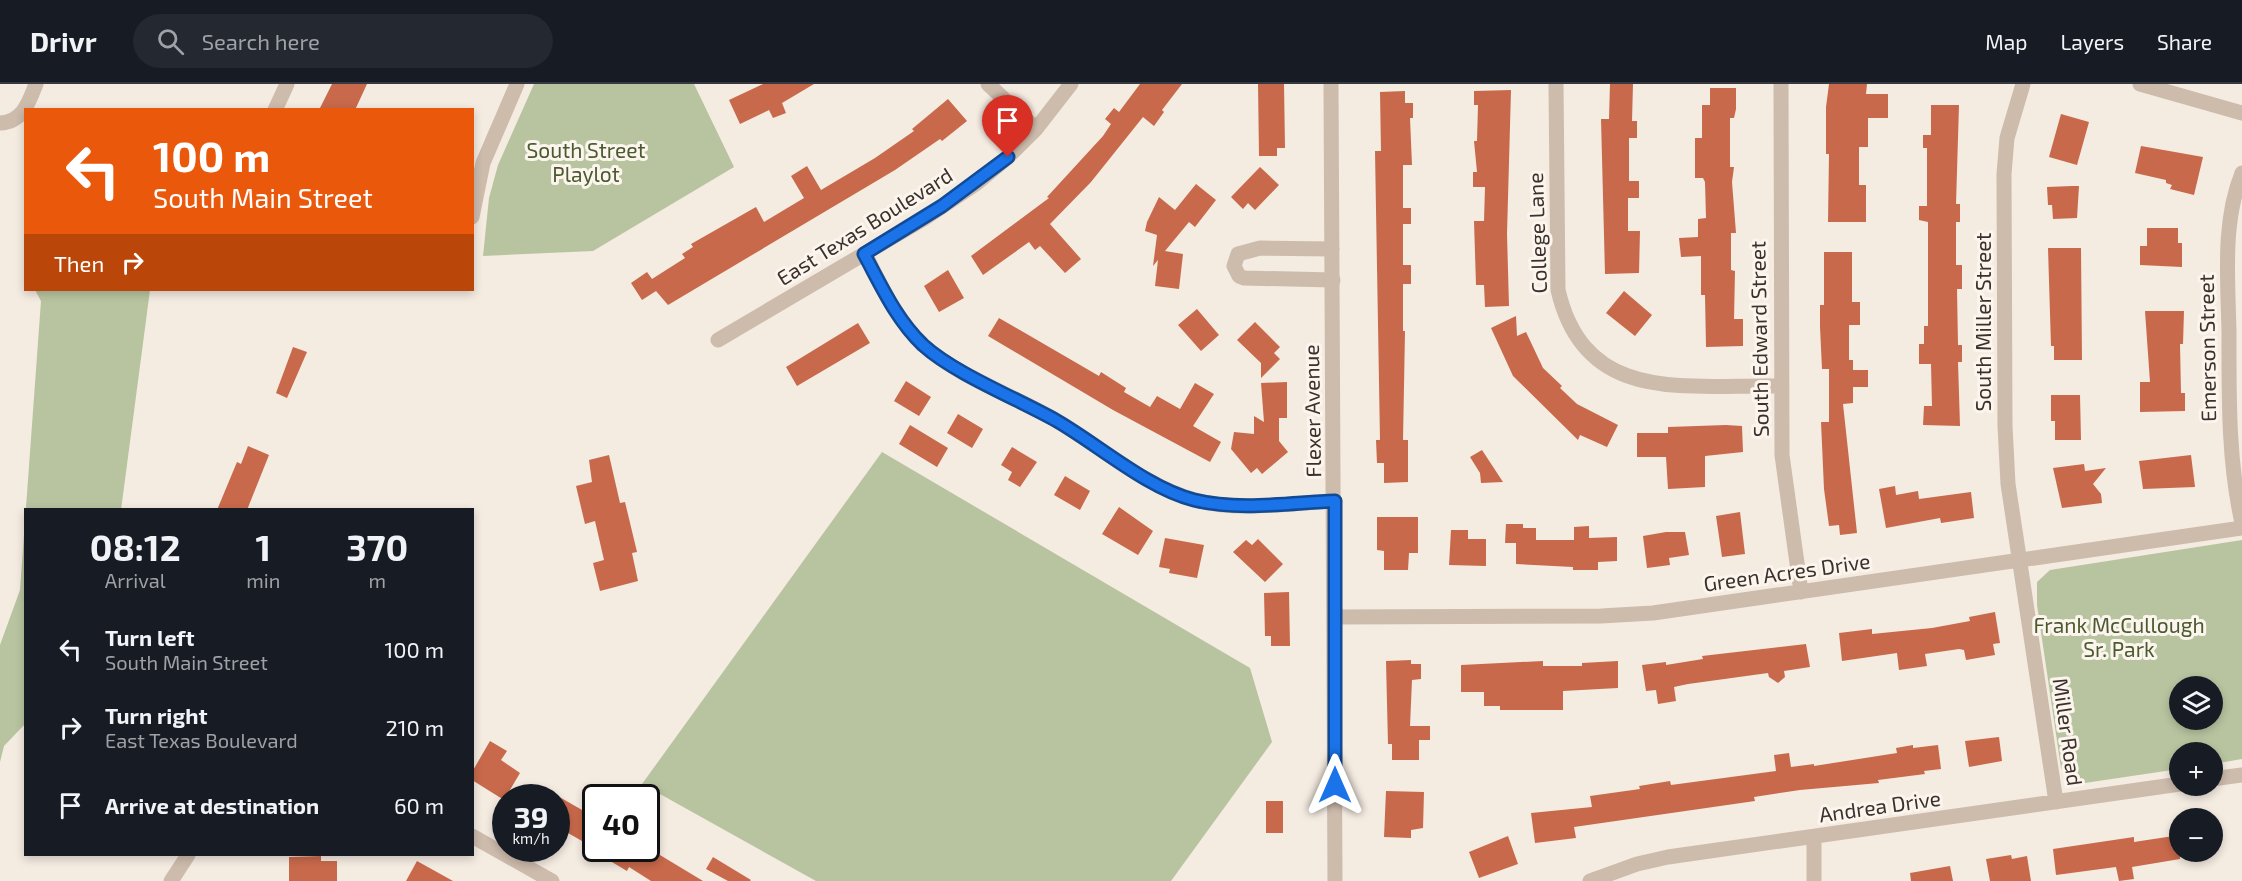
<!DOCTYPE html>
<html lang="en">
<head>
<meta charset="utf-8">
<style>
  :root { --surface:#171b24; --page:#242831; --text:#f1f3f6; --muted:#9ea1a6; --line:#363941 }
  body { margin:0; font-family:"Exo 2",sans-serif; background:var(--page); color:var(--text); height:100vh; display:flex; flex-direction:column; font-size:22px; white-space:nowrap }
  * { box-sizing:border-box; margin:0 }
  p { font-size:20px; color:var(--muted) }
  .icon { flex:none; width:33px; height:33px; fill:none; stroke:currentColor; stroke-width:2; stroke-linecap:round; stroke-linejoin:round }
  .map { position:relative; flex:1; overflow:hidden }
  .details { position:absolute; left:24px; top:424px; width:450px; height:348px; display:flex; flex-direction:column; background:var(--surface); border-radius:0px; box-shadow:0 3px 9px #0003 }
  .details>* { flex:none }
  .guide { position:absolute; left:24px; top:24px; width:450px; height:183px; border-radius:0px; box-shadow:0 3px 9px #0003; background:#ea580c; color:#fff; overflow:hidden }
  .controls { position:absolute; left:2169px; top:592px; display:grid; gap:12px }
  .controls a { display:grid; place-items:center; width:54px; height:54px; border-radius:50%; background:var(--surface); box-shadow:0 3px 9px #0003; font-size:30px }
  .speed { position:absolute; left:492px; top:700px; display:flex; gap:12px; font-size:30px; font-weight:700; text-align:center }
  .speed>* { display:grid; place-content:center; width:78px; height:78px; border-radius:50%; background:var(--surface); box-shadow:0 3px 9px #0003; line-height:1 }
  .speed small { font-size:15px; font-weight:400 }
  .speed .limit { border:3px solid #111; border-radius:9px; background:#fff; color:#111 }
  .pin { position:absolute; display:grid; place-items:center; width:51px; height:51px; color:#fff; margin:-62px -26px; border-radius:50% 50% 50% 0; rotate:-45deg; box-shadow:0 0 6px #0007 }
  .pin .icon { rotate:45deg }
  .me { position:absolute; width:66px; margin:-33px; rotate:0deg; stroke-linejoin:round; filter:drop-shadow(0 0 4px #0008) }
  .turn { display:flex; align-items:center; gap:21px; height:126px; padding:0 30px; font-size:27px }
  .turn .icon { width:78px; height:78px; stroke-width:2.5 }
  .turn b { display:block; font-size:42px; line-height:51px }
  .then { display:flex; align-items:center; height:57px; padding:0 30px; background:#0003; gap:12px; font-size:22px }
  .eta { display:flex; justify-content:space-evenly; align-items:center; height:102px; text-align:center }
  .eta b { font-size:36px; font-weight:700; line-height:42px }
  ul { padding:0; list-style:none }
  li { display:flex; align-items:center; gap:18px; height:78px; padding:0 30px }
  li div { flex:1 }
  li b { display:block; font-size:22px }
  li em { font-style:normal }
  header { display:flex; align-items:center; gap:36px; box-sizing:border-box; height:84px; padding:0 30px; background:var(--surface); border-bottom:2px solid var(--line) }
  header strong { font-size:28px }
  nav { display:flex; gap:33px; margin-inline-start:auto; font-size:21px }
  .search { width:420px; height:54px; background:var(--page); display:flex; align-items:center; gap:15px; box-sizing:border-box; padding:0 21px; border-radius:33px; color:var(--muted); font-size:22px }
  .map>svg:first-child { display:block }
  .green { fill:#b8c4a0; fill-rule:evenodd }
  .building { fill:#c8694b }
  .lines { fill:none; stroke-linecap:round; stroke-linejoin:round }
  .minor { stroke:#cdbbac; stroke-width:15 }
  .tertiary { stroke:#cdbbac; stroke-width:15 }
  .route-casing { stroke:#114b97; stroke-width:15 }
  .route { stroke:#1a73e8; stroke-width:10 }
  .labels { text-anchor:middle; stroke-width:6; stroke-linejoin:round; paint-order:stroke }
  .park-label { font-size:21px; fill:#4a5a2e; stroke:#fbf5ee }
  .street-label { font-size:21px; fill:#3b302b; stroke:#fbf5ee }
</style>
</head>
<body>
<header>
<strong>Drivr</strong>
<div class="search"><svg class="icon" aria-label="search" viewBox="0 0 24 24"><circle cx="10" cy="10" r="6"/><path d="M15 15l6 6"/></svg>Search here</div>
<nav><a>Map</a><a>Layers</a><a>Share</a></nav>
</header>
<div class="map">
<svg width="2242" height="797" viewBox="0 0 2242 797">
  <rect width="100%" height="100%" fill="#f4ebe1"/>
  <path class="green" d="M534 0H694L734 83 593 167 483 172 489 114 498 81Z
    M35 206H150L121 426H26L25 640 4 662 0 678V561L20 506 41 217Z
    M882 368 1250 584 1272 658 1171 797H816L642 700Z
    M2242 456V675L2213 680 2212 669H2180L2179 685 2078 700 2070 696 2061 684 2037 521V498L2050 486ZM2180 603H2212V636H2180Z"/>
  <path class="building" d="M332 0H367L355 26H319Z
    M763 0H814L782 19 786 29 773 34 769 26 740 40 729 16Z
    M1140 0H1182L1162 26 1164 28 1154 42 1143 33 1091 98 1050 140 1081 175 1065 189 1040 162 1035 166 1029 158 983 191 971 172 1049 114 1047 113 1103 52 1111 40 1105 35 1114 24 1119 28Z
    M1258 0H1284L1285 64H1277V72H1259Z
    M1610 0H1633L1632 37H1637V54H1629V97H1639V114H1628V147H1640L1639 189 1605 190 1601 35H1609Z
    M1829 0H1867L1866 10H1888V34H1868V63H1859V101H1866V138H1828L1829 70H1826V23Z
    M1710 4H1736V25L1734 34H1730V83H1734L1732 98 1736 149H1731V186L1735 187 1734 235H1743V262L1706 263 1705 211H1701V172L1681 173 1679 154 1698 153V135L1706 134 1705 98 1703 94H1695V54H1702V21H1710Z
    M1511 6 1507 150 1509 222 1485 223 1484 201H1476L1474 137H1484L1485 103H1473V88H1477L1474 57H1477L1478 21H1474V7Z
    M1405 7V19H1413V34H1410L1412 81H1403V124H1411V140H1403V181H1411V200H1403V247H1405L1403 356H1408V398L1384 399V379H1377L1376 356H1380L1375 67H1381L1380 8Z
    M948 15 967 37 942 57 940 55 895 86 668 221 656 207 642 216 631 199 647 188 652 195 685 174 682 170 693 163 691 160 756 123 764 138 804 114 791 92 807 82 821 106 875 74 914 47 912 45Z
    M1931 21H1959L1956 120H1960V138H1956V181H1962V205H1957L1958 261H1962V278H1958L1960 342 1923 341 1924 322H1932L1931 280H1919V260H1924V242H1928V138L1919 136V122H1927V64H1923V51H1931Z
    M2061 30 2089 38 2077 81 2049 73Z
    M2141 62 2203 73 2194 111 2170 105 2172 101 2166 99V96L2135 89Z
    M1260 83 1279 101 1255 126 1248 119 1243 125 1231 113Z
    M1196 100 1216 116 1195 143 1189 138 1165 167 1183 170 1179 205 1155 202 1158 176 1153 182 1157 151 1145 147 1147 138 1159 113 1175 126Z
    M2072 102H2079L2077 134 2053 135 2052 121H2048L2047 103Z
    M2147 144H2178V159H2182V183L2140 181V162H2147Z
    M2048 164H2081L2082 276H2054V262H2051Z
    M1824 168H1852V218H1860V241H1849V276H1853V286H1868V303H1853V319L1843 320 1857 449 1840 451 1839 441 1829 442 1824 405 1821 338H1829V285H1822L1820 243V221H1824Z
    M948 186 964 214 939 228 924 202Z
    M1624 207 1652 231 1635 252 1606 229Z
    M1197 225 1219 251 1201 267 1178 241Z
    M2145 227H2184L2183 260H2180L2181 309H2185V327L2140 328V298H2150Z
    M1516 232 1517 252 1526 248 1543 284 1562 302 1560 304 1577 320 1618 341 1607 363 1580 351 1578 356 1513 292 1491 244Z
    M999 234 1099 292 1101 288 1126 304 1124 308 1150 323 1157 312 1180 325 1195 299 1214 310 1193 342 1221 358 1210 378 1113 326 988 252Z
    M1255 238 1280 263 1274 269 1280 275 1261 294V279L1237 256Z
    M858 239 870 259 797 302 786 283Z
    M293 263 307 268 287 314 276 309Z
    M906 297 931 313 919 332 894 317Z
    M1287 298V334H1279V357L1288 368 1262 390 1257 384 1251 389 1231 365 1234 348 1254 350V332L1264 338 1261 299Z
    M2051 311H2080L2081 356H2055V337H2051Z
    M958 330 983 345 972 364 947 349Z
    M910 341 948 364 937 383 899 360Z
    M1726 341 1742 342 1743 368 1705 372V403L1668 405 1666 373H1637V349H1668V343Z
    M248 362 269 371 247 426H217L237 378 241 380Z
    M1012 363 1037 378 1020 403 1008 396 1012 388 1001 381Z
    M1482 366 1503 398 1481 399 1480 389 1470 373Z
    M609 371 620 419 625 418 637 468 632 469 638 497 600 507 593 479 604 476 595 437 585 440 576 402 592 398 589 376Z
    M2191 371 2195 403 2143 405 2139 377Z
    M2084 380 2085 387 2106 384 2093 400 2101 410 2102 419 2062 424 2053 384Z
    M1065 392 1090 407 1080 426 1054 411Z
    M1895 402 1896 411 1918 407 1919 415 1971 408 1974 434 1941 439 1940 434 1886 444 1879 405Z
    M1119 423 1153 447 1138 471 1102 450Z
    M1740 428 1745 470 1722 473 1716 432Z
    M1377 433H1418V469H1409L1408 486H1384V467L1377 466Z
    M1506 440H1523V444H1536V456H1574V443L1589 442V454L1617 453V477L1598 478V486H1573V483L1516 480V459H1505Z
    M1451 446H1468V455H1486V482L1449 481Z
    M1666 448H1685L1689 471 1669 474 1670 481 1647 484 1643 452Z
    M1165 454 1204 461 1197 494 1169 489 1170 485 1159 483Z
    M1258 455 1283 480 1265 498 1233 468 1246 456 1252 461Z
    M1289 508 1290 562H1271V552H1265L1264 509Z
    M1995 528 2000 559 1993 560 1995 571 1966 576 1964 566 1959 565 1925 570 1927 582 1899 586 1897 569 1842 577 1839 549 1872 545V550L1932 544 1970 537 1969 533Z
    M1806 560 1810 583 1784 587 1785 593 1778 599 1769 593 1768 589 1688 600 1674 603 1676 617 1658 620 1656 606 1646 607 1642 581 1666 578V581L1703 575 1702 572Z
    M1411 576V580H1421V595L1412 596 1410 642H1430V656H1419V676H1392V660H1388L1386 577Z
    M1543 577V582H1582V579L1618 577V604L1563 607V626H1500V622H1484V608H1461V581Z
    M1999 653 2002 677 1969 683 1965 657Z
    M490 657 507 667 501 676 520 689 504 716 472 696V688Z
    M1913 661V664L1938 661 1941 685 1924 687 1925 690 1878 696 1879 699 1800 706 1754 713 1755 717 1574 743 1576 754 1535 759 1531 729 1592 723 1590 712 1640 705 1639 702 1670 697 1671 701 1776 687 1774 671 1789 669 1791 683 1814 680V682L1897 669 1896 664Z
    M1386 707 1424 708 1423 744 1411 746V754L1384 753Z
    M556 711 596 734V765L568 749 556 769Z
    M1266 717H1283V749H1266Z
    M2180 751V775L2132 783 2134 795 2119 797 2116 783 2056 791 2053 765 2134 753V758Z
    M1508 752 1518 780 1479 794 1469 768Z
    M590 765H650L703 797H651L629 783 627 787Z
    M2011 771 2012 775 2027 772 2031 797H1990L1986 775Z
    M321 772V777H337V797H289V773Z
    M713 773 751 796 750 797H728L706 785Z
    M417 777 453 797H406Z
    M1950 782 1953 797H1911L1910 789Z"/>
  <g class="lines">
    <path class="minor" d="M988 0 1036 45
      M1556 0 1558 206C1585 322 1687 300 1780 302
      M1781 0 1782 371 1801 508
      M2023 0 2007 54 2004 90 2005 342 2008 400 2056 718
      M2140 0 2242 29
      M275 26 287 0
      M0 39C23 38 29 18 36 0
      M2242 89C2222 139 2228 195 2229 248 2229 313 2228 376 2242 439
      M472 133 483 79 517 0
      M1332 165 1260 164 1238 170 1234 182 1239 192 1244 194 1333 196
      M865 170C882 203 896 235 923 261 957 292 1017 313 1057 337 1100 362 1147 404 1195 416 1239 428 1289 419 1335 417
      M718 256 925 134 977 99 1008 73 1036 45 1071 0
      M1334 533 1601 532 1653 529 2242 444
      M2212 695 2242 691
      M472 752 552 797
      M1814 753V797
      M171 797 188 771
      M1590 797 1637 780 1668 773 2180 700"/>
    <path class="tertiary" d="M1331 0 1335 797"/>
  </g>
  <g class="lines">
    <g class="route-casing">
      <path id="route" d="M1008 73 942 122 864 170C882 203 896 235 923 261 955 290 1018 315 1057 337 1100 362 1147 404 1194 416 1239 427 1289 419 1335 417V701"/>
    </g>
    <use href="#route" class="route"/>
  </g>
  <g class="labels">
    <g class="park-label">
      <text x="586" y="74">South Street<tspan x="586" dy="24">Playlot</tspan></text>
      <text x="2119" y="549">Frank McCullough<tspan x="2119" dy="24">Sr. Park</tspan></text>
    </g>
    <g class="street-label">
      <text transform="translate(865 143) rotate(-32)" y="7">East Texas Boulevard</text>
      <text transform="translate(1538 149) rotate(-92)" y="7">College Lane</text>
      <text transform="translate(1984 238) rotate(-90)" y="7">South Miller Street</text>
      <text transform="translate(1760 255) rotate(-91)" y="7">South Edward Street</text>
      <text transform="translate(2208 264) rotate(-91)" y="7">Emerson Street</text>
      <text transform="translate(1313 327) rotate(-91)" y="7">Flexer Avenue</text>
      <text transform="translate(1787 489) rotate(-8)" y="7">Green Acres Drive</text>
      <text transform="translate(2067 648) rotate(82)" y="7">Miller Road</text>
      <text transform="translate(1880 723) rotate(-8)" y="7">Andrea Drive</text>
    </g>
  </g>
</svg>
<div class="controls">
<a><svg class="icon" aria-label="layers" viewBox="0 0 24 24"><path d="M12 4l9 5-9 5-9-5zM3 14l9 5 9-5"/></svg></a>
<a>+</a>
<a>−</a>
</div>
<div class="speed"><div>39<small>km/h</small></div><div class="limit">40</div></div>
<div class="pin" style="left:1008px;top:73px;background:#d93025"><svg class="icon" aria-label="arrive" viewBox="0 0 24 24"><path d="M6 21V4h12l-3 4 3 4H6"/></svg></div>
<svg class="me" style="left:1335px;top:701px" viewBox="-20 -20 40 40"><path d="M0-17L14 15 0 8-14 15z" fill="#1a73e8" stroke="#fff" stroke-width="4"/></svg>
<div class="guide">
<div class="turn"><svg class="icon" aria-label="left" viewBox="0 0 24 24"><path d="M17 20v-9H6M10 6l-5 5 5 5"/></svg><div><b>100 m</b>South Main Street</div></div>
<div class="then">Then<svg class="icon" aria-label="right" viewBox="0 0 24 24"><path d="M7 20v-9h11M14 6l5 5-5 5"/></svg></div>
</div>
<section class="details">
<div class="eta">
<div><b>08:12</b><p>Arrival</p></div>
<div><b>1</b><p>min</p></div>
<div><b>370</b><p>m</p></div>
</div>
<ul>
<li><svg class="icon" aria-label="left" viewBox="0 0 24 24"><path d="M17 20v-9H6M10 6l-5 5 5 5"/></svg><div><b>Turn left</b><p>South Main Street</p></div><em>100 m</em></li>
<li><svg class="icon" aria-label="right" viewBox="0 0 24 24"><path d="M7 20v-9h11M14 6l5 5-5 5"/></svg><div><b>Turn right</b><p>East Texas Boulevard</p></div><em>210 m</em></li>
<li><svg class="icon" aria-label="arrive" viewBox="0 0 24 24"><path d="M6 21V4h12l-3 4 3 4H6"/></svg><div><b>Arrive at destination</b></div><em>60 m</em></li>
</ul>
</section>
</div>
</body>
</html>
